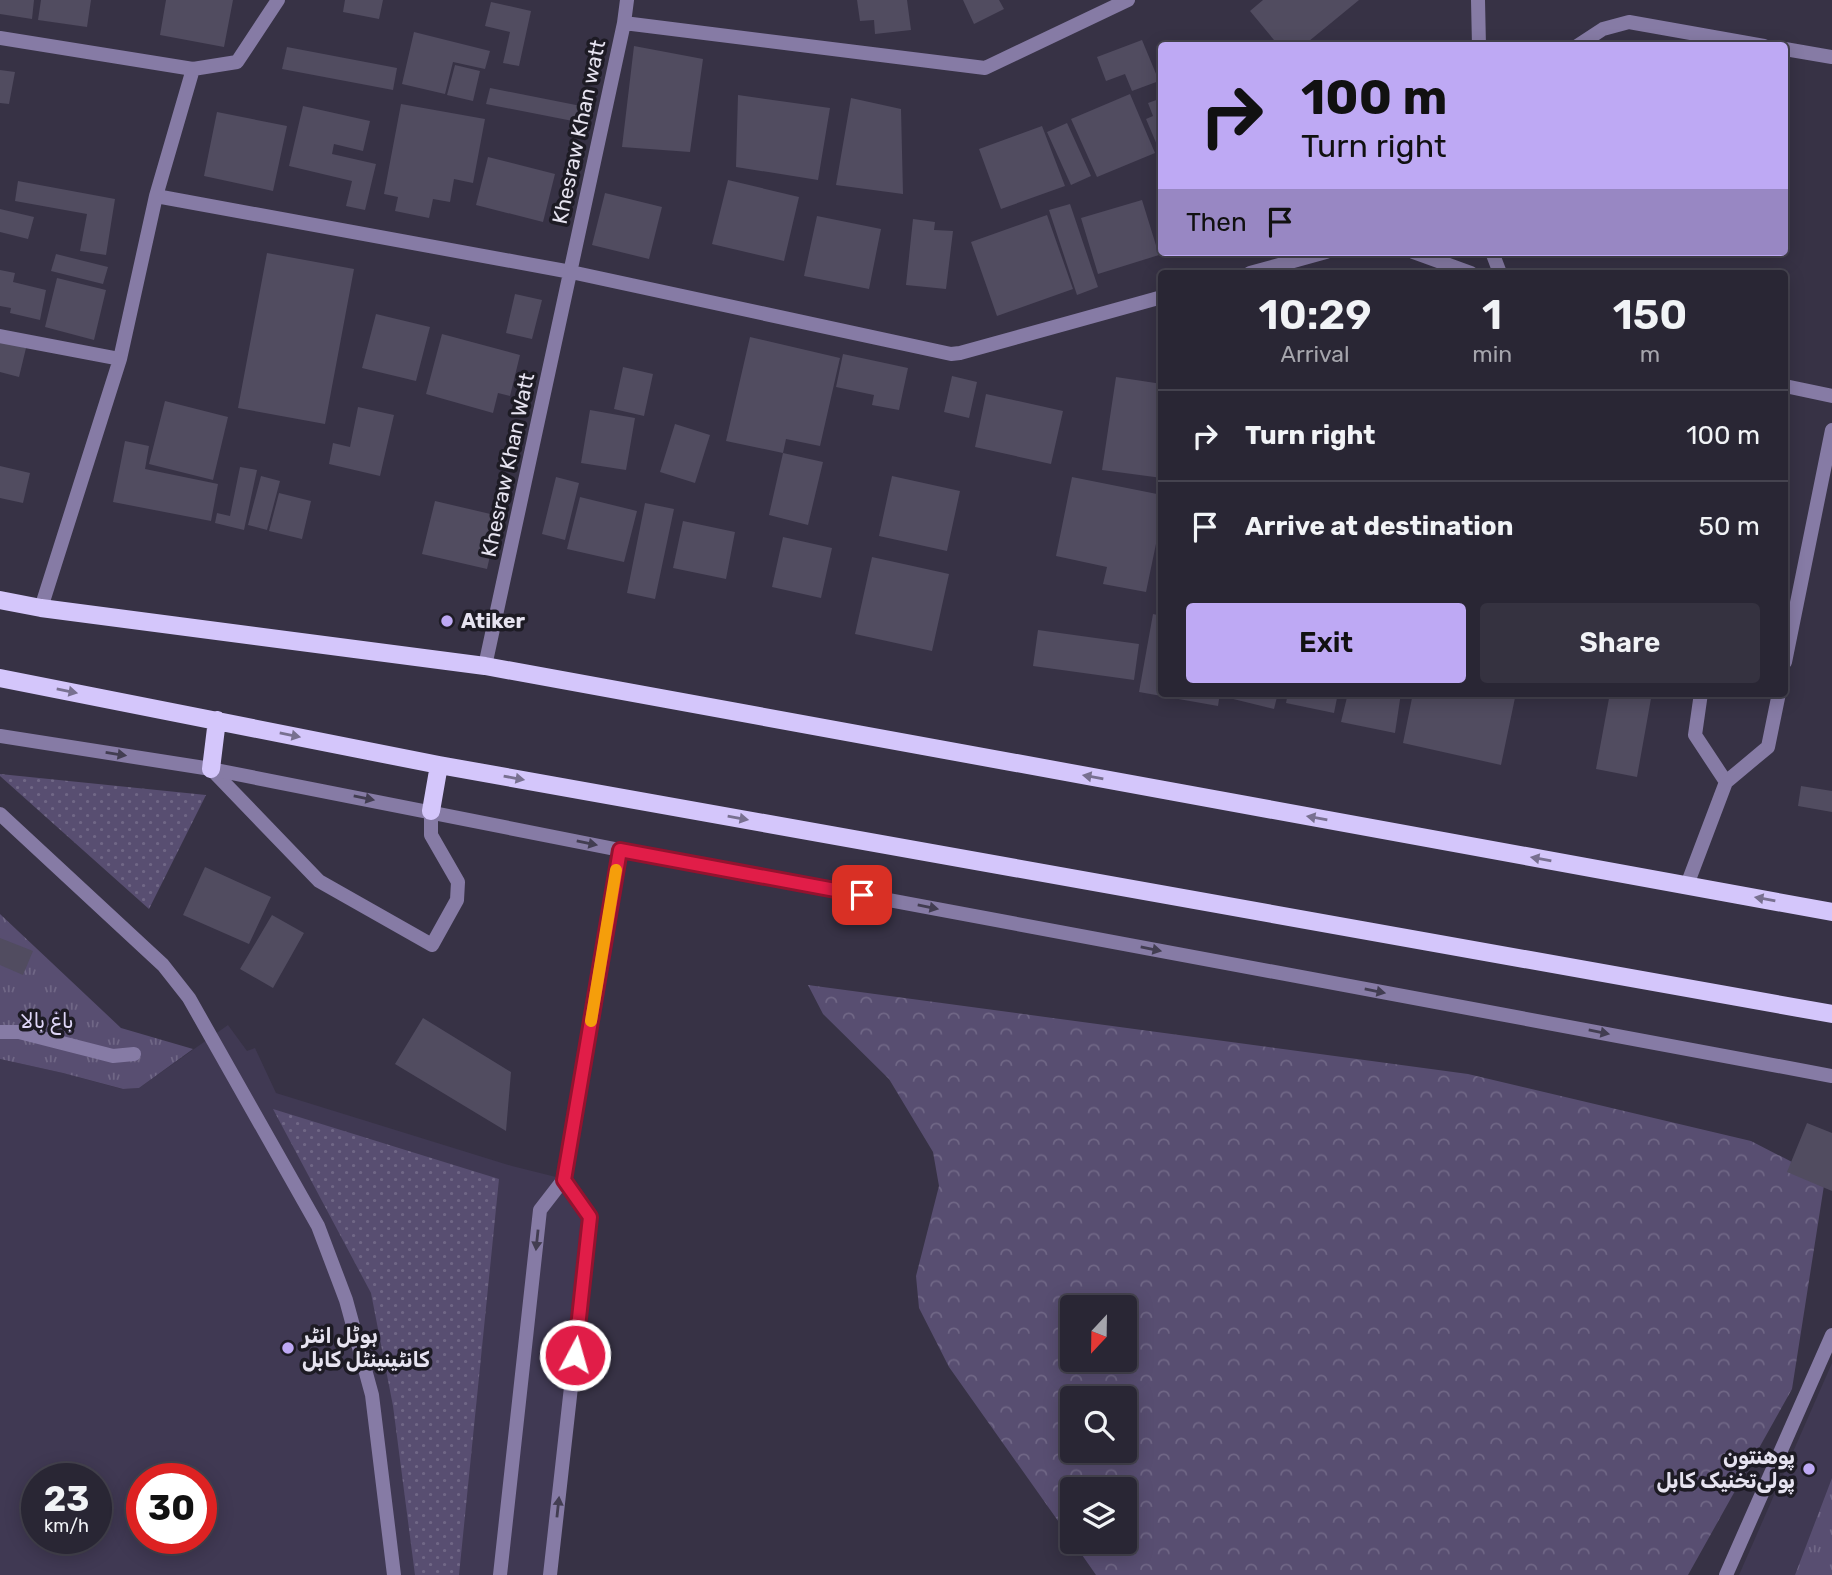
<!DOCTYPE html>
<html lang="en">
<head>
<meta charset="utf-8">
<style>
  :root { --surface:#292634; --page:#353240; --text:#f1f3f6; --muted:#a5a5ac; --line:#45434f; --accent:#bea9f4 }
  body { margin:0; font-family:Rubik,"Noto Sans Arabic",sans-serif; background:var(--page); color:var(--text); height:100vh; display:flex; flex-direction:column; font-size:26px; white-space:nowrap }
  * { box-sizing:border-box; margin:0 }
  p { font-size:23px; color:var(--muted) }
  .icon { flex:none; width:38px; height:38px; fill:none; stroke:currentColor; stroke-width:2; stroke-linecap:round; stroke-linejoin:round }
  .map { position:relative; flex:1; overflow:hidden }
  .side { position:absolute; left:1158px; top:270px; width:630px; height:427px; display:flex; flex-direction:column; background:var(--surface); border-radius:7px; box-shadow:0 4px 18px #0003,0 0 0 2px var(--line) }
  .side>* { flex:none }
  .banner { position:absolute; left:1158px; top:42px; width:630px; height:214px; border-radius:7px; box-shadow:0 4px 18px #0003,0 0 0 2px var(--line); background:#bea9f4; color:#111; overflow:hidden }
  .needle { width:46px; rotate:202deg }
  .fabs { position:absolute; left:1060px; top:1295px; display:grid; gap:14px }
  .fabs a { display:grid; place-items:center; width:77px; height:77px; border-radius:7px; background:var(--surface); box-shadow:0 4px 18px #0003,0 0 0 2px var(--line); font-size:35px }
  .speed { position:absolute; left:21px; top:1463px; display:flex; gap:14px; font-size:35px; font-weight:700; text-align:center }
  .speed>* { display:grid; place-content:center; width:91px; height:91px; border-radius:50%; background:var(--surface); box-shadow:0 4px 18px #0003,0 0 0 2px var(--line); line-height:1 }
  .speed small { font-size:18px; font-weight:400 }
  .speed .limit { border:10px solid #d22; background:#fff; color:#111 }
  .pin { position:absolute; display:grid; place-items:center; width:60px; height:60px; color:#fff; margin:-30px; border-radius:14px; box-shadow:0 4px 10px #0006 }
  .me { position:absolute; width:77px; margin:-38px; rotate:6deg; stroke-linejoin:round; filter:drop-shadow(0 0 5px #0008) }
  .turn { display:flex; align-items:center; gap:24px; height:147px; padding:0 28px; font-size:32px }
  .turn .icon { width:91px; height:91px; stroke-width:2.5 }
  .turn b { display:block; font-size:49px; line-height:60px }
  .then { display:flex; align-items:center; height:66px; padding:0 28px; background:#0003; gap:14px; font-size:26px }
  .eta { display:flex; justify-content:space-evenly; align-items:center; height:119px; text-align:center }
  .eta b { font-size:42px; font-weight:600; line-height:49px }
  .cta { display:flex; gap:14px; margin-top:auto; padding:14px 28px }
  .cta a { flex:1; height:80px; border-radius:7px; background:var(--accent); color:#111; font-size:28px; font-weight:600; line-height:80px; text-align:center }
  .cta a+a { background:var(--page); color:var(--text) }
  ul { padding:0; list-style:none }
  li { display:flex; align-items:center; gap:21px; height:91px; padding:0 28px; border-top:2px solid var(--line) }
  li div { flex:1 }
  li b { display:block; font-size:26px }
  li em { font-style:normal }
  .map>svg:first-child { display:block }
  .built { fill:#403953; fill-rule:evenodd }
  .grass { fill:url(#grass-dots) }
  .forest { fill:url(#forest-crowns); fill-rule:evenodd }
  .park { fill:url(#park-tufts) }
  .building { fill:#514c60 }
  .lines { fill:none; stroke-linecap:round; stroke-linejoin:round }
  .service { stroke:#867ba5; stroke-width:14 }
  .minor { stroke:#867ba5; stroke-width:14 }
  .tertiary { stroke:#867ba5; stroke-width:14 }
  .primary { stroke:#d4c6fb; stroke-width:18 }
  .oneway { fill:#787090 }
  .oneway2 { fill:#423d51 }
  .route-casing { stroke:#92132f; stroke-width:18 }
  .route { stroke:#e11d48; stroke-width:12 }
  .slow { stroke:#f59e0b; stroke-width:12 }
  .poi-dot { fill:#bea9f4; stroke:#1d1b24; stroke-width:2.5 }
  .labels { text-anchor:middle; stroke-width:7; stroke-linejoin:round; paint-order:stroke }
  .street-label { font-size:21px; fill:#e6e3f0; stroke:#1d1b24 }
  .poi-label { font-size:21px; font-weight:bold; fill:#e6e3f0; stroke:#1d1b24; text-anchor:start }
  .park-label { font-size:21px; fill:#ded6f7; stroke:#1d1b24 }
</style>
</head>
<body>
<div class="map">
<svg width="1832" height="1575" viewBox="0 0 1832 1575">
  <defs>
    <pattern id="grass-dots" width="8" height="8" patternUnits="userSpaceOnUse" patternTransform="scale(1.75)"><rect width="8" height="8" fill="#584e71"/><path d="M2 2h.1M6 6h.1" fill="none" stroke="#706786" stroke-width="1.8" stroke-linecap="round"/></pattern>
    <pattern id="forest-crowns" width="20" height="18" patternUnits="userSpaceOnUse" patternTransform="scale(1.75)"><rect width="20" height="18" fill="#584e71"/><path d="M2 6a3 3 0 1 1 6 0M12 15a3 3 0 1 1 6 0" fill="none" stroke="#706786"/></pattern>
    <pattern id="park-tufts" width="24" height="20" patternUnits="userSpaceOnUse" patternTransform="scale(1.75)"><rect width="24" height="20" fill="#584e71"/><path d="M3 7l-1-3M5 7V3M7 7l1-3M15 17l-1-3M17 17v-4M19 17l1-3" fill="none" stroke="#706786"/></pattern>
  </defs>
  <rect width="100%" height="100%" fill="#373245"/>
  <path class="built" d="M228 1025 247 1051 255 1048 276 1093 512 1166 564 1179 590 1217 550 1575H0V1059L63 1073 122 1089 139 1088ZM37 1479H96V1538H37ZM142 1479H201V1538H142Z
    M1832 1363V1575H1739Z"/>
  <path class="grass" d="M0 774 206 795 149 909 0 776Z
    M273 1109 499 1179 459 1575H415L393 1406 371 1293Z"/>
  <path class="forest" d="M808 985 1468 1074 1751 1141 1825 1179 1792 1389 1688 1575H1096L1073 1542H1125V1489H1073V1542L949 1367 919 1308 916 1276 939 1186 933 1152 889 1079 823 1014ZM1073 1307H1125V1360H1073ZM1073 1398H1125V1451H1073Z"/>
  <path class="park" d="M0 914 121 1028 193 1049 139 1088 123 1089 63 1073 0 1059Z
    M1832 1478V1575H1795Z"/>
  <path class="building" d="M0 0H34L32 19 0 14Z
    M41 0H91L87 27 38 20Z
    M166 0H233L224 47 160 35Z
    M345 0H383L379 19 343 12Z
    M857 0H907L911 30 875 34 874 20 860 21Z
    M963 0H999L1004 9 974 24Z
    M1263 0H1359L1303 46H1279L1250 11Z
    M491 2 531 11 519 66 503 63 510 32 485 26Z
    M414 32 490 51 485 69 453 62 445 94 402 84Z
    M1142 40 1159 81 1132 91 1125 74 1106 81 1097 57Z
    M634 46 703 59 690 152 622 147Z
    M287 47 397 68 393 90 282 69Z
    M455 65 480 71 473 101 447 95Z
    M0 70 15 72 9 104 0 103Z
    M490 88 586 107 583 123 486 104Z
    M1130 94 1155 153 1097 177 1071 119Z
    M738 95 830 108 818 180 736 167Z
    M851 98 901 109 903 194 836 185Z
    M1162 98V151L1160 152 1146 119 1153 116 1148 103Z
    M401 104 485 119 473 183 454 179 450 202 433 199 429 218 395 211 398 197 384 194Z
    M303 106 370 121 363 151 334 144 332 154 376 164 365 210 346 206 352 181 289 166Z
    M217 112 287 126 273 191 204 176Z
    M1067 123 1091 176 1071 185 1047 132Z
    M1042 126 1065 186 1001 209 979 149Z
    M488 157 555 174 543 222 476 205Z
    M728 180 799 197 784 261 712 244Z
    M18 181 115 199 106 255 80 251 87 214 15 201Z
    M605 193 662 207 649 259 592 245Z
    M1142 200 1159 255 1098 274 1081 218Z
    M1070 204 1098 287 1077 295 1049 210Z
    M0 209 34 217 28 239 0 232Z
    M1047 215 1073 289 997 316 971 242Z
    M817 216 881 229 869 289 804 276Z
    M913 219 935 222 934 230 953 231 946 289 906 285Z
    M267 253 354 269 325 424 238 408Z
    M56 254 108 267 103 284 51 271Z
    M0 270 15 273 13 282 46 290 40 320 10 313 11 308 0 306Z
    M57 278 106 290 94 340 45 327Z
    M515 294 542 300 532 339 506 333Z
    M376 314 430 327 416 381 362 368Z
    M442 334 520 355 510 396 498 393 493 413 426 394Z
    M750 337 840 358 820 446 786 439 783 453 726 441Z
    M0 341 26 348 19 377 0 372Z
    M843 354 908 368 899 410 872 405 874 395 836 387Z
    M623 367 653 374 644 416 614 409Z
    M952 376 977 382 969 418 944 412Z
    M1116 377 1162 384V478L1102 470Z
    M986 394 1063 411 1051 464 975 447Z
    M165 401 228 417 213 480 149 464Z
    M358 407 394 415 380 476 329 464 333 443 350 447Z
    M590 410 635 418 626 470 581 463Z
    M675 424 710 435 695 483 660 472Z
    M125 441 149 446 145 469 218 484 211 521 113 502Z
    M783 453 823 462 808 525 769 515Z
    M0 466 30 473 23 503 0 498Z
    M240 467 257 470 244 530 215 523 217 513 230 516Z
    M261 476 280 481 267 530 248 525Z
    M892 476 960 491 947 551 879 536Z
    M556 477 579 483 565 540 542 534Z
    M1072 477 1162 495V515L1146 592 1103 584 1107 567 1056 556Z
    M279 493 311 501 302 539 269 531Z
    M580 497 637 511 624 562 567 549Z
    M435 501 499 516 487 569 422 554Z
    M645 503 674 509 655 599 627 593Z
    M683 521 735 532 726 579 673 568Z
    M783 537 832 548 821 598 772 587Z
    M872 557 949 574 932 651 855 634Z
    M1153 614 1162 616V693H1220L1218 706 1139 692Z
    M1038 630 1139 644 1134 680 1033 666Z
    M1222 693H1278L1274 709 1221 696Z
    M1288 693H1338L1334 713 1286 703Z
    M1348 693H1401L1395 733 1341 722Z
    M1413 693H1516L1501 765 1403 743Z
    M1610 693H1652L1637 777 1596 769Z
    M1801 786 1832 791V812L1798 806Z
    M205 867 271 897 249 944 183 915Z
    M272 915 304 933 273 988 240 969Z
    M0 938 33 951 23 975 0 965Z
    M423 1018 511 1072 506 1131 395 1064Z
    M1807 1123 1832 1133V1191L1787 1172Z"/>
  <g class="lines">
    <path class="service" d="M211 769 319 881 432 945 457 900 458 882 431 835V811
      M0 814 163 965 189 998 318 1226 346 1300 372 1395 394 1575
      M0 1032H19L113 1056 134 1054"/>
    <path class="minor" d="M1478 0 1479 46
      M624 23 985 68 1128 0
      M0 38 193 69
      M1577 46 1603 29 1629 22 1764 46
      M1785 49 1832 57
      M156 196 571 272 951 354 960 353 1162 297
      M1413 252 1471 273
      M1492 252 1500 273
      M1250 273 1326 252
      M0 336 120 359
      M1785 386 1832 396
      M41 608 120 359 156 196 193 69 237 62 278 0
      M1785 662 1832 430
      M485 666 624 23 627 0
      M1701 693 1695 735 1726 782
      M1687 885 1726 782 1768 747 1779 693
      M500 1575 540 1210 564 1179 620 850
      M550 1575 590 1217 564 1179
      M1726 1575 1832 1335"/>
    <path class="tertiary" d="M0 736 211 769 620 850 1832 1076"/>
    <path class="primary" d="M0 600 41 608 485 666 1832 912
      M0 678 439 765 1832 1014
      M211 769 217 720
      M431 811 439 765"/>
  </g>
  <defs><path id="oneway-solid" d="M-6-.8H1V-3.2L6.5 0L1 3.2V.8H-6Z" transform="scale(1.75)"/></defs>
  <g class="oneway">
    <use href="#oneway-solid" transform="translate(67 691) rotate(11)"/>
    <use href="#oneway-solid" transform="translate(290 735) rotate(11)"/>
    <use href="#oneway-solid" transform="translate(1093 777) rotate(-170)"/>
    <use href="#oneway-solid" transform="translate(514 778) rotate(10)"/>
    <use href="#oneway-solid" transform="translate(738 818) rotate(10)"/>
    <use href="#oneway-solid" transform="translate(1317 818) rotate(-170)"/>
    <use href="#oneway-solid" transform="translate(1541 859) rotate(-170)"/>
    <use href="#oneway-solid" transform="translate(1765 899) rotate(-170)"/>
  </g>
  <g class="oneway2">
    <use href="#oneway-solid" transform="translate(116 754) rotate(9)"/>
    <use href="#oneway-solid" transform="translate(364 798) rotate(11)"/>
    <use href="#oneway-solid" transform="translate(587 843) rotate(12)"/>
    <use href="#oneway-solid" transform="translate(928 907) rotate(11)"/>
    <use href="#oneway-solid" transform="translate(1151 949) rotate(11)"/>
    <use href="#oneway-solid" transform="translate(1375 991) rotate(11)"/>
    <use href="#oneway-solid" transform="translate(1599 1032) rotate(11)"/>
    <use href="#oneway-solid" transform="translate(537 1240) rotate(96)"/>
    <use href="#oneway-solid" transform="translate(558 1507) rotate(-84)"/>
  </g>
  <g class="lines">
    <g class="route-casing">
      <path id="route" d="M575 1355 590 1217 564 1180 620 850 862 895"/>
    </g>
    <use href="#route" class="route"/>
    <path class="slow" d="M591 1021 616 870"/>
  </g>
  <g class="poi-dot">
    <circle cx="447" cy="621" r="7"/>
    <circle cx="288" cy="1348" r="7"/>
    <circle cx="1809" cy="1469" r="7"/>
  </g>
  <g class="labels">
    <g class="street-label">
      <text transform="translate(579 132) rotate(-78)" y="7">Khesraw Khan watt</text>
      <text transform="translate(508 465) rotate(-78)" y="7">Khesraw Khan Watt</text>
    </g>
    <g class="poi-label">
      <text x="461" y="628">Atiker</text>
      <text x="302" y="1343">ہوٹل انٹر<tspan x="302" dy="24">کانٹینینٹل کابل</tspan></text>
      <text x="1795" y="1464" text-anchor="end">پوهنتون<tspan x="1795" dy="24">پولی‌تخنیک کابل</tspan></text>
    </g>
    <g class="park-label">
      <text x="47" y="1028">باغ بالا</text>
    </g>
  </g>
</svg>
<div class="fabs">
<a><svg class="needle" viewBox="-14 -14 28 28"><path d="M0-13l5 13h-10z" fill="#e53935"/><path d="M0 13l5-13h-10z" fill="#a5a5ac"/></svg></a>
<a><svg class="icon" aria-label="search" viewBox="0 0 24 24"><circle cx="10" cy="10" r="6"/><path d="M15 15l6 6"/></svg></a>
<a><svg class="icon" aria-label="layers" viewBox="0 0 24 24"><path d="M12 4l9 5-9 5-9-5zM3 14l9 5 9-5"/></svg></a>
</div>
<div class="speed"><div>23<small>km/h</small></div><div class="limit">30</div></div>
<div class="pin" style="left:862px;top:895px;background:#d93025"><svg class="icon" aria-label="arrive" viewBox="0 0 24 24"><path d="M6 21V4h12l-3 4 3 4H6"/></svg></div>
<svg class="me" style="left:575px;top:1355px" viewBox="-20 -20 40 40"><circle r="17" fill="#e11d48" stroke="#fff" stroke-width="3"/><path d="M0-11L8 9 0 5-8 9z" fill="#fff"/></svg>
<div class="banner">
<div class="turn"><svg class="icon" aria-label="right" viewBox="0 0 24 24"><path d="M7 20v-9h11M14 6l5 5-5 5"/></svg><div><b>100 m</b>Turn right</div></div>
<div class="then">Then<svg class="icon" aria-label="arrive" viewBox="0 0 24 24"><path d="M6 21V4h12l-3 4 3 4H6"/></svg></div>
</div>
<section class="side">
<div class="eta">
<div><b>10:29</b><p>Arrival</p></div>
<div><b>1</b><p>min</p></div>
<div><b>150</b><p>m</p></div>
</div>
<ul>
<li><svg class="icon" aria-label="right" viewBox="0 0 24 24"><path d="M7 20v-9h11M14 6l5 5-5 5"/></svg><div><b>Turn right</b></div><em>100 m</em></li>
<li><svg class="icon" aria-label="arrive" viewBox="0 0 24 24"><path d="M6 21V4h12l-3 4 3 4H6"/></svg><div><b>Arrive at destination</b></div><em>50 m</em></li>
</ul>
<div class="cta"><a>Exit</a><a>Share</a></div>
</section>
</div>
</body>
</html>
